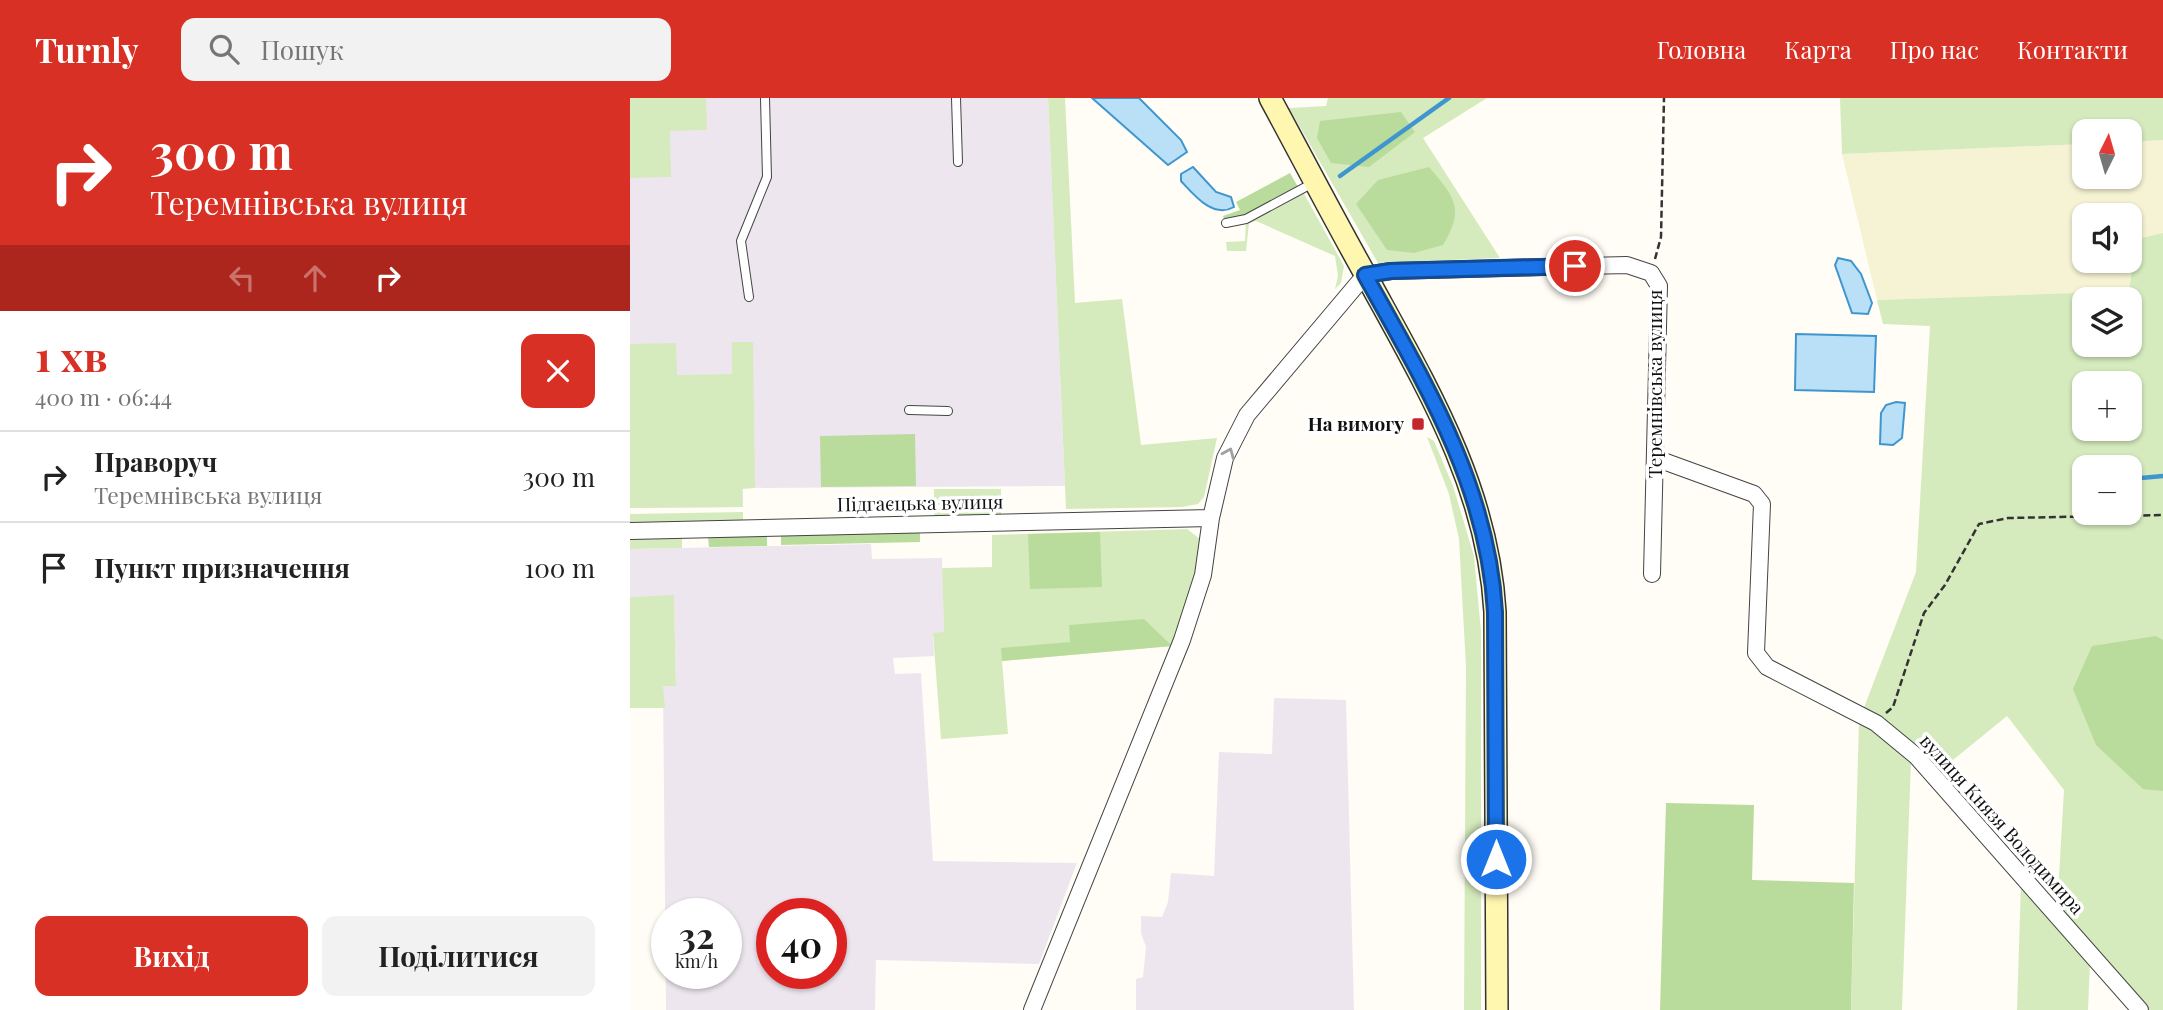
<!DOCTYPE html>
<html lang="uk">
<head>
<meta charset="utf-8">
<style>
  :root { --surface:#fff; --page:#f2f2f2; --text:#222; --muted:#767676; --line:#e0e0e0; --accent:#d93025 }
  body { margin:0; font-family:"Playfair Display",serif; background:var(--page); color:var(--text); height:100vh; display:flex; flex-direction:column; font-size:26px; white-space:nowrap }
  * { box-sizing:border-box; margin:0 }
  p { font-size:23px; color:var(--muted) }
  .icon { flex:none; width:38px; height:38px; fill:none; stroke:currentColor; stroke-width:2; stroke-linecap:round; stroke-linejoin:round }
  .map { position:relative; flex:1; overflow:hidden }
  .details { display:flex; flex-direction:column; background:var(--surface); width:630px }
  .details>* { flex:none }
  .top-card { background:#d93025; color:#fff; overflow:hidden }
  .needle { width:46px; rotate:5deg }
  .controls { position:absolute; left:1442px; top:21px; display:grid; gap:14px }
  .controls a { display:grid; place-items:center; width:70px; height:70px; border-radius:14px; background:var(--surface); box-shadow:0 2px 5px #0004; font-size:35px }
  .speed { position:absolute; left:21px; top:800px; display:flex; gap:14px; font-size:35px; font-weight:700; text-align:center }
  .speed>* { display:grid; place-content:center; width:91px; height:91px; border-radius:50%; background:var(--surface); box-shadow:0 2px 5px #0004; line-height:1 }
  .speed small { font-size:18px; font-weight:400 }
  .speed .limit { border:10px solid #d22; background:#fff; color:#111 }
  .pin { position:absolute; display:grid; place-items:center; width:60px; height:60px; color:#fff; margin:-30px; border:4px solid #fff; border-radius:50%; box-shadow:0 2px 7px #0007 }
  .me { position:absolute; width:77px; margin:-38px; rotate:0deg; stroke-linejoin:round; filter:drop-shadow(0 0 5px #0008) }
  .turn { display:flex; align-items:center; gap:24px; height:147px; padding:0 35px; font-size:32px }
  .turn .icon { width:91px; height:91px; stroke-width:2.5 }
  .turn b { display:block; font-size:49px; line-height:60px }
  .lanes { display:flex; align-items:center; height:66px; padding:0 35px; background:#0003; justify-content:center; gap:35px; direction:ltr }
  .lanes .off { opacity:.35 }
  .round { display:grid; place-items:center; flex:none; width:74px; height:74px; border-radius:14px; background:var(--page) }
  .summary { display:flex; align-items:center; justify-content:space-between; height:119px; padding:0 35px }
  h1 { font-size:42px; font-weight:700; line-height:52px; color:var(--accent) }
  .cta { display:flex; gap:14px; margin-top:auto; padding:14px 35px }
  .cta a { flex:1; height:80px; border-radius:14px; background:var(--accent); color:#fff; font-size:28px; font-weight:700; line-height:80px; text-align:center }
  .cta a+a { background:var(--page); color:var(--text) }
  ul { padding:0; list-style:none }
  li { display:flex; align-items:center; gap:21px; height:91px; padding:0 35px; border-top:2px solid var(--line) }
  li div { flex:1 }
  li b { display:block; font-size:26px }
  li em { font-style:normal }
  header { display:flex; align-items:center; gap:42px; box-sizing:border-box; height:98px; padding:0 35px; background:var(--accent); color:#fff }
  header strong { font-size:33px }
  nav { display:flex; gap:38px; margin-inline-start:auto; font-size:24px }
  .search { width:490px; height:63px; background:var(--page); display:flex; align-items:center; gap:18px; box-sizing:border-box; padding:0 24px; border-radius:14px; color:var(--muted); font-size:26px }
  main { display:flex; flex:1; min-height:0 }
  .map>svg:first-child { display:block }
  .industrial { fill:#eee6ef; fill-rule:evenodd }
  .farmland { fill:#f6f3d4; fill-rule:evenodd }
  .green { fill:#d5ebbd; fill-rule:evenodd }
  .forest { fill:#b9dc9c }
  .water { fill:#b9e0f7; stroke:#3f96cf; stroke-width:2 }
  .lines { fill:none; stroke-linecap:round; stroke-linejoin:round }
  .stream { stroke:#3f96cf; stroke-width:4.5 }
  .lane-casing { stroke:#444; stroke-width:10 }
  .street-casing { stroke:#444; stroke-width:18 }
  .secondary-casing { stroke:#333; stroke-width:24 }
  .path { stroke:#333; stroke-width:2.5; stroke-dasharray:7 3.5; stroke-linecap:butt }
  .lane { stroke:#fff; stroke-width:8 }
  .street { stroke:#fff; stroke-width:16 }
  .secondary { stroke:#fff6b0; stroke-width:21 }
  .oneway { stroke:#a0a0a0 }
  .route-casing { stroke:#114b97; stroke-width:18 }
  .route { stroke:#1a73e8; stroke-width:12 }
  .poi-dot { fill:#c4262e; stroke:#fff; stroke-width:2.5 }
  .labels { text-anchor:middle; stroke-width:7; stroke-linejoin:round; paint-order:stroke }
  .street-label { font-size:19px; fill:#111; stroke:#fff }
  .poi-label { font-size:19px; font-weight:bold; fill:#111; stroke:#fff; text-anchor:end }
</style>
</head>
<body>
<header>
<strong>Turnly</strong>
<div class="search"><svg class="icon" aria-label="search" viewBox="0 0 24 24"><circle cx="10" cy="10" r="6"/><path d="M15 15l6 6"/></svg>Пошук</div>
<nav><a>Головна</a><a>Карта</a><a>Про нас</a><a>Контакти</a></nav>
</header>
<main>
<section class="details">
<div class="top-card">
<div class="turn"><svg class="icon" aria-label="right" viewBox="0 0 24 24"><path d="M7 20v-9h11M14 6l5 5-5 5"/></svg><div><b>300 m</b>Теремнівська вулиця</div></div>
<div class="lanes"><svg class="icon off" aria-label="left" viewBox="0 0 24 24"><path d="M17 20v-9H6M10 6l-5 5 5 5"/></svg><svg class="icon off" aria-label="ahead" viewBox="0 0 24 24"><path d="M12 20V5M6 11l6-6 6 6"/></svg><svg class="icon" aria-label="right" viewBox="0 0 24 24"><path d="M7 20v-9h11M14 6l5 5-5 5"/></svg></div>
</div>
<div class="summary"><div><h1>1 хв</h1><p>400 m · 06:44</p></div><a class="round" style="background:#d93025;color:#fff"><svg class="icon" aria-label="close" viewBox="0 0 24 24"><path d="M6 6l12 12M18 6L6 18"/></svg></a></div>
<ul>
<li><svg class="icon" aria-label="right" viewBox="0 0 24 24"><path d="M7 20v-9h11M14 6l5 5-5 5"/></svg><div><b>Праворуч</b><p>Теремнівська вулиця</p></div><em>300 m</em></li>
<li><svg class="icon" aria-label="arrive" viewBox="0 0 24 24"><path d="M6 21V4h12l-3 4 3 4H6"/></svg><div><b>Пункт призначення</b></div><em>100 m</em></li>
</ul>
<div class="cta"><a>Вихід</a><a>Поділитися</a></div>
</section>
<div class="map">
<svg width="1533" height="912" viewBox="0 0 1533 912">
  <rect width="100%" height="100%" fill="#fffdf5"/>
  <path class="industrial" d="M0 0H418L435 388 113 390V409L0 410Z
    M241 446 242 461 312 460 314 535 303 536 304 558 263 560 265 576 291 575 303 763 447 765 409 866 246 862 245 912H36L33 588 46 587 44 498 0 499V451ZM37 816H96V875H37ZM142 816H201V875H142Z
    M644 600 716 602 724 912H506V881L513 879 516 849 511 835V818L532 819 538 804 541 775 584 778 589 654 642 656Z"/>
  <path class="farmland" d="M1533 42V135L1507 141 1500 193 1247 202 1212 56 1454 46V79H1500V44ZM1454 117H1500V163H1454Z"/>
  <path class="green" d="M0 0H76L77 32 40 33 41 79 0 80Z
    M418 0H435L445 205 492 201 511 347 587 340 574 399 568 406 552 409 436 411Z
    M698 0H857L793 40 870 160 748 165 659 10 696 8Z
    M1210 0H1533V42L1500 44V33H1454V46L1212 56Z
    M673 94 714 168 711 185 705 191 708 178 705 158 626 123 619 125 616 153H597L596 144 615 143 616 123Z
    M1533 135V912H1517L1427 813 1434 692 1377 618 1307 675 1233 612 1286 474 1300 228 1253 226 1247 202 1499 193 1507 141ZM1454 201H1500V247H1454ZM1454 285H1500V331H1454ZM1454 369H1500V415H1454Z
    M102 244H123L125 390 112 391 113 409 0 410V246L46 245 47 277 102 276Z
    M797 339 804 343 823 388 844 458 851 534V912H834L836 569 829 441 819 396Z
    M304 391H371V407H304Z
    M304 411H371V418H304Z
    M113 414V422L0 425V416Z
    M557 431 570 441 567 475 542 548 372 563 378 636 311 641 303 535 314 534 312 470 362 469V437Z
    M52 439V450L0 451V440Z
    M44 497 46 588H33L35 610H0V499Z
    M1229 623 1243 629 1281 662 1272 912H1221Z
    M1391 785 1460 863 1458 912H1387Z"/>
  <path class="forest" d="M771 14 785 34 739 69 701 65 687 40 690 23Z
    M799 69C825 100 835 110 813 147L784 155 757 152 726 106 748 82Z
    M660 75 668 89 618 116 594 121 593 118 610 112 606 104Z
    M285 336 286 388 191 389 190 338Z
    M290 434V444L151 447V437Z
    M470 434 472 489 400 491 398 436Z
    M137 437V448L79 449 78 439Z
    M514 521 542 548 372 563 371 550 440 544 439 527Z
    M1526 538 1533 542V693L1513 691 1466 647 1443 591 1462 548Z
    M1036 705 1124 707 1122 782 1224 785 1221 912H1030Z"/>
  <path class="water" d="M462 0H509L551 42 557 54 538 67Z
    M563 69 586 94 601 99 604 109C583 121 564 97 551 83V76Z
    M1208 160 1221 163 1231 176 1242 205 1238 216 1222 215 1205 167Z
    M1166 236 1246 238 1244 294 1165 292Z
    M1266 304 1275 305 1272 340 1263 347 1250 346 1251 315 1256 307Z"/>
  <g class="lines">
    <path class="stream" d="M710 78 819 0
      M1500 381 1533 378"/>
    <g class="lane-casing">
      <path id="lane" d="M326 0 328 64
        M596 125 616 121 683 85
        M119 199 111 143 137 79 135 0
        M279 312 318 313"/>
    </g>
    <g class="street-casing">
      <path id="street" d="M1025 360 1124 396 1132 406 1126 555 1137 569 1246 625 1286 658 1510 912
        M0 433 581 420
        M402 912 552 542 573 477 581 420 595 360 617 317 735 177 761 173 997 167 1021 175 1029 188 1022 476"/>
    </g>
    <g class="secondary-casing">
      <path id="secondary" d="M640 0C673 61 705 123 739 183 797 289 858 390 865 514L867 912"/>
    </g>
    <path class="path" d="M1025 161 1031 139 1034 0
      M1256 615 1263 609 1294 515 1315 487 1349 426 1378 420 1533 417"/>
    <use href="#lane" class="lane"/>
    <use href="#street" class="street"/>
    <use href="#secondary" class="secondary"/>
  </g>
  <defs><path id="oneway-chevron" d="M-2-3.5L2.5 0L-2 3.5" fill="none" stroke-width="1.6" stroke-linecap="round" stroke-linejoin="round" transform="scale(1.75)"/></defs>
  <use class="oneway" href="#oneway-chevron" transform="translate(599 355) rotate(-67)"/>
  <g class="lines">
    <g class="route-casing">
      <path id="route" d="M866 761 865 514C858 388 795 285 735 177L761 173 945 168"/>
    </g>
    <use href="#route" class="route"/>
  </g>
  <rect class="poi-dot" x="781" y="319" width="14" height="14" rx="3.5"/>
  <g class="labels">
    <g class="street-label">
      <text transform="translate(1025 286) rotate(-90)" y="7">Теремнівська вулиця</text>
      <text transform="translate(290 405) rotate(-1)" y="7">Підгаєцька вулиця</text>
      <text transform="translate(1372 726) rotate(48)" y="7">вулиця Князя Володимира</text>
    </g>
    <g class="poi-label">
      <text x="774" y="333">На вимогу</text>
    </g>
  </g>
</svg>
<div class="controls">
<a><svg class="needle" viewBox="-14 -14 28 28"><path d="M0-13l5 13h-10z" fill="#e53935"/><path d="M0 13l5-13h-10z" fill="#767676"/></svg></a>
<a><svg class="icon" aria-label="sound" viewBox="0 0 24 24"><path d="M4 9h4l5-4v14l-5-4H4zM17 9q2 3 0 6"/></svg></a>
<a><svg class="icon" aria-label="layers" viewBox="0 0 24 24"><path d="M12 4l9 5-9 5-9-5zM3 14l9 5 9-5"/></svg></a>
<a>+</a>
<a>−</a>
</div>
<div class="speed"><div>32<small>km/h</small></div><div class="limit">40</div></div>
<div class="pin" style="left:945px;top:168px;background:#d93025"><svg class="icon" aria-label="arrive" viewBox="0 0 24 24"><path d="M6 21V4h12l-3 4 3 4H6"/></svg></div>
<svg class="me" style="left:866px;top:761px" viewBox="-20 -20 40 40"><circle r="17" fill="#1a73e8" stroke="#fff" stroke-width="3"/><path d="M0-11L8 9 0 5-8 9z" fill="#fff"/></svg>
</div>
</main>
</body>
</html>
